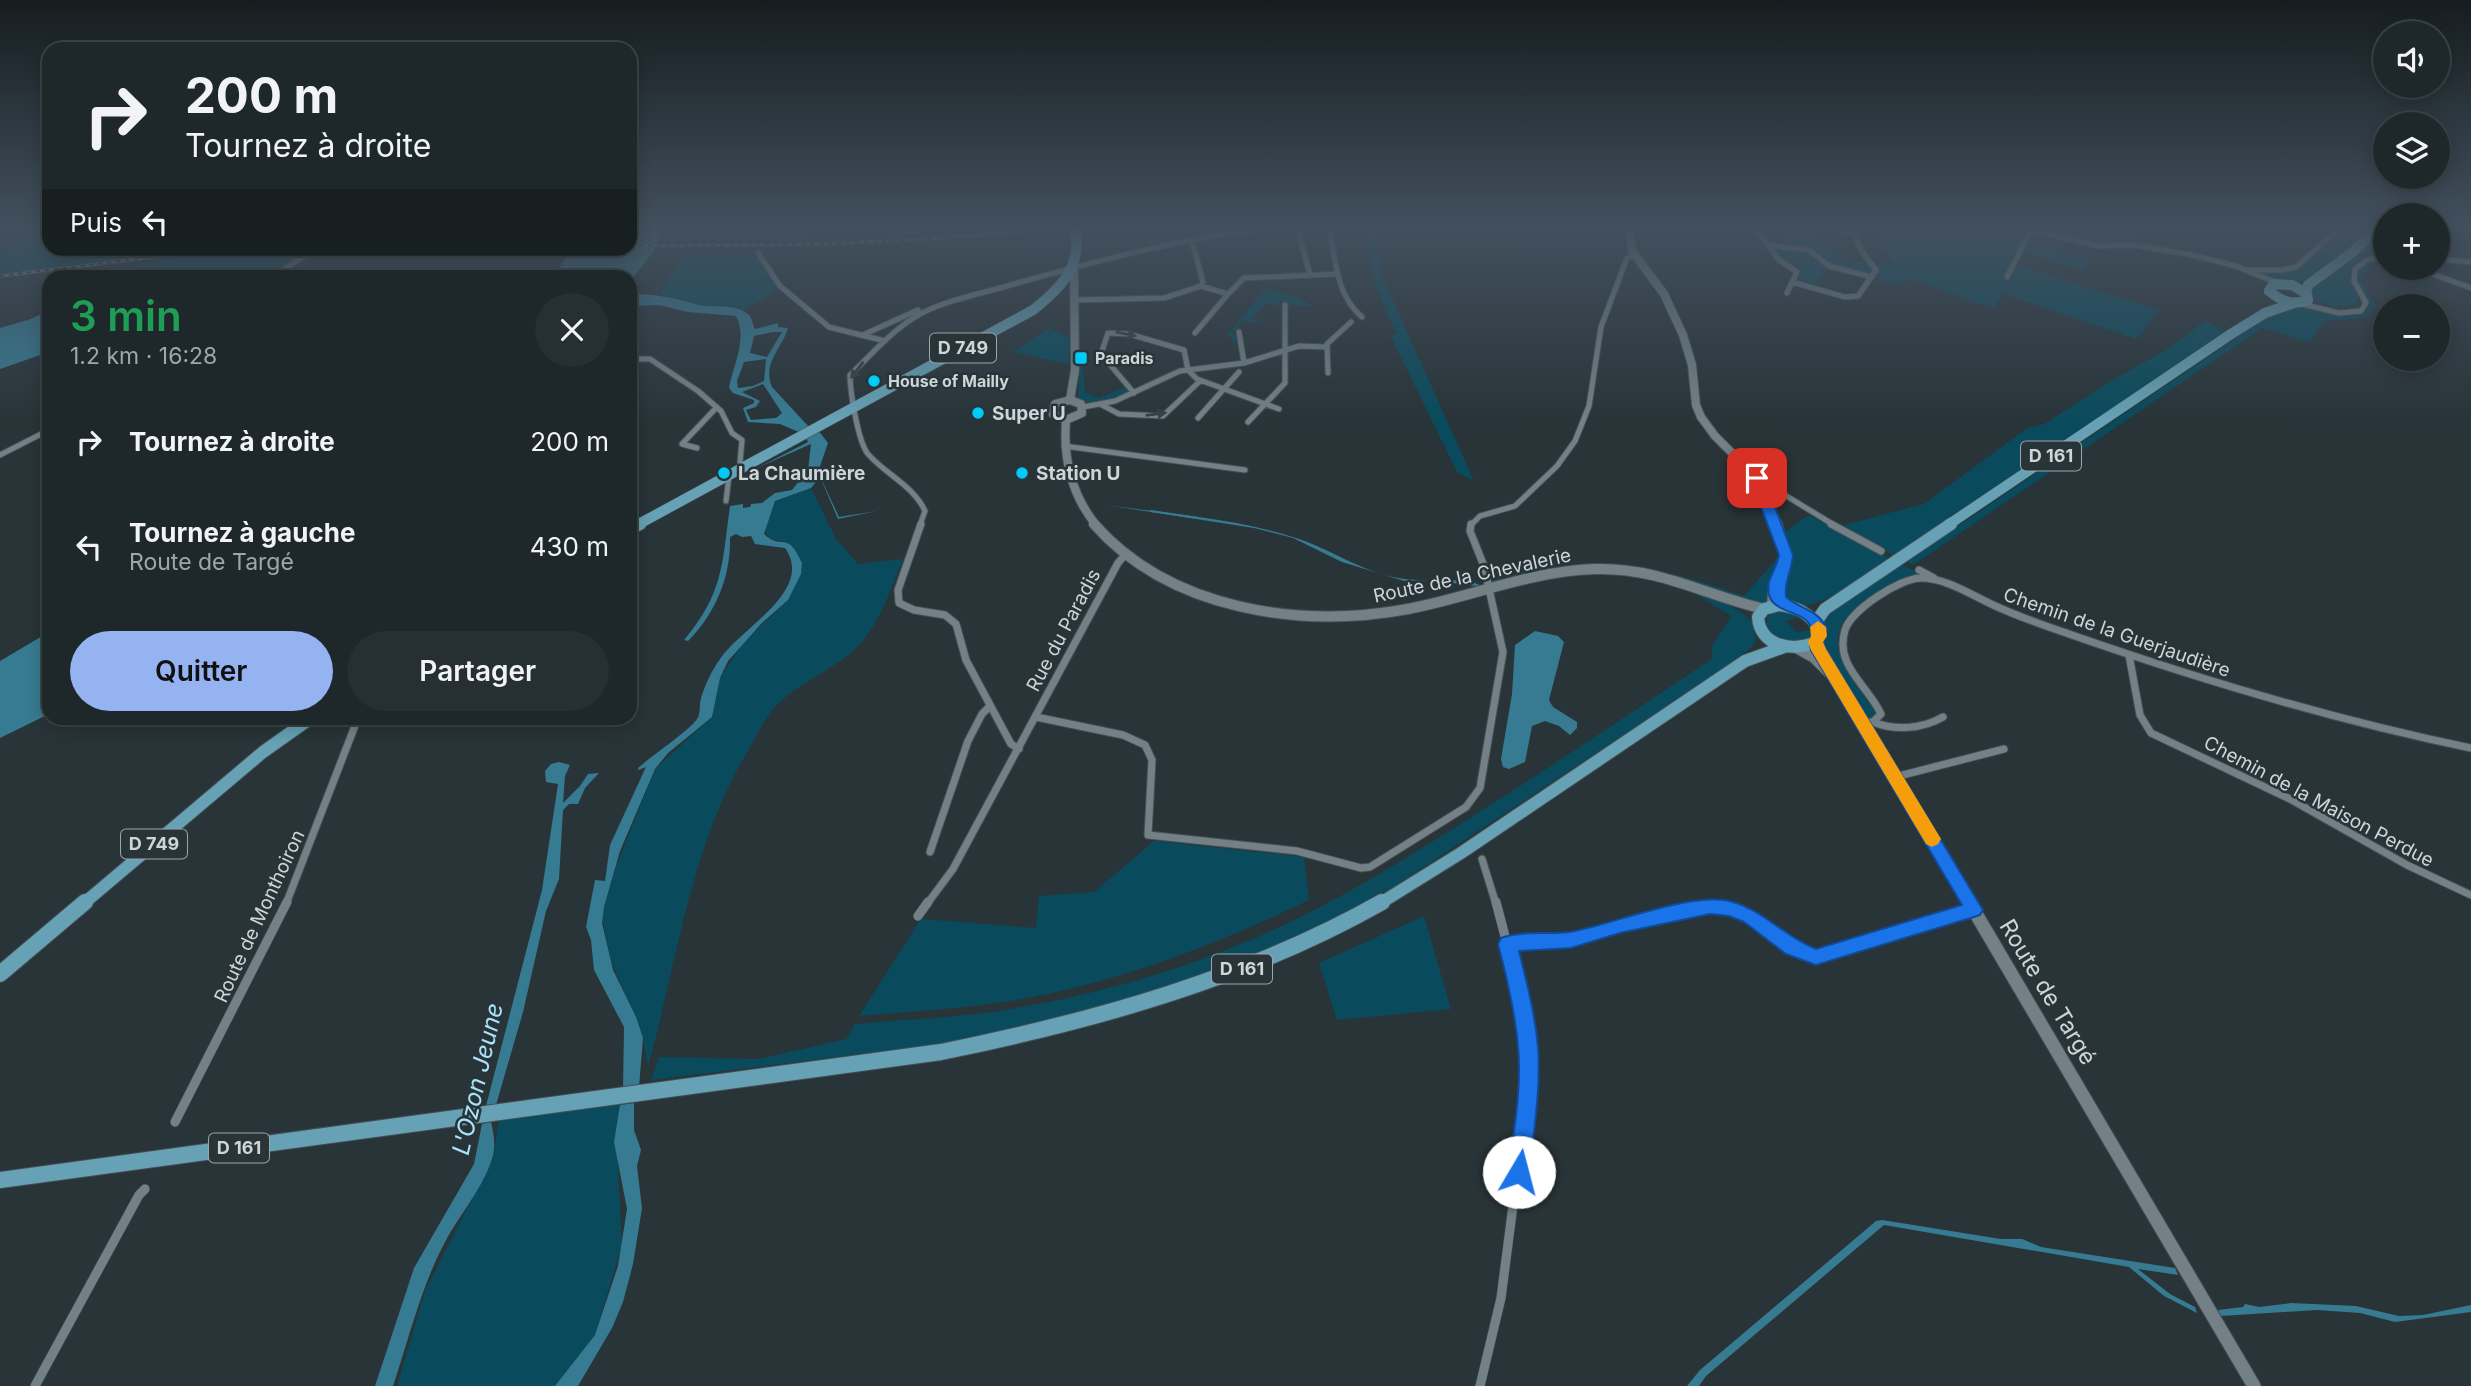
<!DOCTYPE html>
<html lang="fr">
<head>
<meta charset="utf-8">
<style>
  :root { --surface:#1e272a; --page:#262f32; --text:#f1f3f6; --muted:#a1a5a8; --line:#3c4447; --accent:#95b2f1 }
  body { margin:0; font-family:Inter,sans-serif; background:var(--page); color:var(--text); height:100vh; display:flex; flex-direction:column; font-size:26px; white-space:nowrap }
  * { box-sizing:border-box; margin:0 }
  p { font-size:23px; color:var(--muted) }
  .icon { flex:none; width:38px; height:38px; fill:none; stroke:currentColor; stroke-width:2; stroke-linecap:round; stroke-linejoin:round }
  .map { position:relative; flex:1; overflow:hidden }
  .details { position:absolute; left:42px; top:270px; width:595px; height:455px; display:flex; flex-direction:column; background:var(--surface); border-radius:21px; box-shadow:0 4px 18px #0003,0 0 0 2px var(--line) }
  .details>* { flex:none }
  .guide { position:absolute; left:42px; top:42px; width:595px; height:214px; border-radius:21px; box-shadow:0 4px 18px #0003,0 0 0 2px var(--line); background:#1e272a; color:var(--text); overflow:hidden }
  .tools { position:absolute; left:2373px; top:21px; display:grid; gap:14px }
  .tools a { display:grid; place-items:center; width:77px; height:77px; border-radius:50%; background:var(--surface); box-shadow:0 4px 18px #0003,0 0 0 2px var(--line); font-size:35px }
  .pin { position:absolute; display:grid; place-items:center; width:60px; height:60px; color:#fff; margin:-30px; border-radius:14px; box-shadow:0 4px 10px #0006 }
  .me { position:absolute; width:77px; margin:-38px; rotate:8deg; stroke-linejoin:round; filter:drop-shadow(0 0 5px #0008) }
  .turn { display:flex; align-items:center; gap:24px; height:147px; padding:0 28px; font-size:32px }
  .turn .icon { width:91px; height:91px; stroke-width:2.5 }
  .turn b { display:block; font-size:49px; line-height:60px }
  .then { display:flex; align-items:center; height:66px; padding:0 28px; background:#0003; gap:14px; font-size:26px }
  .round { display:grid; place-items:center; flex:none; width:74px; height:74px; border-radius:37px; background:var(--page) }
  .headline { display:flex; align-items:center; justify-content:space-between; height:119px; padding:0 28px }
  h1 { font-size:42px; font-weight:600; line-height:52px; color:#1e9e55 }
  .action { display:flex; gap:14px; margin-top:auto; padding:14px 28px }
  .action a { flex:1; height:80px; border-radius:42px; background:var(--accent); color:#111; font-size:28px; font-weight:600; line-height:80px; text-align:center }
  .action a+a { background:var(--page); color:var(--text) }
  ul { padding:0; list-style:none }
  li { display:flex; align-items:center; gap:21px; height:105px; padding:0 28px }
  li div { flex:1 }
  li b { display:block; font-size:26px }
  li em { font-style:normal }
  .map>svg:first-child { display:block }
  .green { fill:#094b5c }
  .water { fill:#367b91; fill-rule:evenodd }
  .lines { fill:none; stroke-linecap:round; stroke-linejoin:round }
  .stream { stroke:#367b91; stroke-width:2 }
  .street-far2-casing { stroke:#454f53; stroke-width:7 }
  .street-far1-casing { stroke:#454f53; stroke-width:9 }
  .street-casing { stroke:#454f53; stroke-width:10 }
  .secondary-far2-casing { stroke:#454f53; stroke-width:10 }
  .secondary-far1-casing { stroke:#454f53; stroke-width:12 }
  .secondary-casing { stroke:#454f53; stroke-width:15 }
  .primary-far2-casing { stroke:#454f53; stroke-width:11 }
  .primary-far1-casing { stroke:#454f53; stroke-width:14 }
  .primary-casing { stroke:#454f53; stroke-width:18 }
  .street-far2 { stroke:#738186; stroke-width:5 }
  .street-far1 { stroke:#738186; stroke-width:7 }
  .street { stroke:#738186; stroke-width:9 }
  .secondary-far2 { stroke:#738186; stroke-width:8 }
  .secondary-far1 { stroke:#738186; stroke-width:10 }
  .secondary { stroke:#738186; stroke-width:13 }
  .primary-far2 { stroke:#66a1b5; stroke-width:10 }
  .primary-far1 { stroke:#66a1b5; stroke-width:12 }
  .primary { stroke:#66a1b5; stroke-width:16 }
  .rail-casing { stroke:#768084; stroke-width:3.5 }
  .rail { stroke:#283438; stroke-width:2; stroke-dasharray:4.5; stroke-linecap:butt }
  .oneway { fill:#334044 }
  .route { fill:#1a73e8; stroke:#114b97; stroke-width:2 }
  .slow { fill:#f59e0b }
  .poi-dot { fill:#00cbf8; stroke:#283438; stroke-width:2.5 }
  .labels { text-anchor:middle; stroke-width:5; stroke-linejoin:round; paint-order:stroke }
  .far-poi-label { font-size:16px; font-weight:bold; fill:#ced5d8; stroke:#283438; text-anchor:start }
  .shield { fill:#283438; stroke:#9ca5a8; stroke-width:2 }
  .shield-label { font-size:18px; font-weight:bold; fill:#ced5d8 }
  .poi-label { font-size:19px; font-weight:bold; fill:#ced5d8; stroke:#283438; text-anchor:start }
  .street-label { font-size:19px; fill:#ced5d8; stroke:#283438 }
  .near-street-label { font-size:23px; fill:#ced5d8; stroke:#283438 }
  .near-water-label { font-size:24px; font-style:italic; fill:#aae3f7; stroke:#283438 }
</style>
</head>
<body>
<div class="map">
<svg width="2471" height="1386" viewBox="0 0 2471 1386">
  <rect width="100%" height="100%" fill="#283438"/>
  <path class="green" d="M663 227H800L808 234 800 242 664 239 657 243Z
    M906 227H1011L892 237 880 228H886L895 233Z
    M1894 227H2144L2135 244 2109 248 2033 232 2029 241 2088 258 2083 271 2023 252 2016 265 2160 310 2136 339 2002 293 1994 309 1909 279 1897 285 1875 278 1879 272 1876 265 1895 264 1880 245 1881 232Z
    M2345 227H2373C2356 245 2320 278 2295 281 2285 283 2272 279 2262 277L2258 272C2309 270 2309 261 2345 227Z
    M2385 227V253L2368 254 2350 266V281L2358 296 2356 304 2335 307 2315 300 2310 291 2313 286 2357 254Z
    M1366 229H1377L1382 276 1474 481 1457 472 1390 335 1397 334C1381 300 1365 270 1370 232Z
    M1780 233 1833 239 1837 250 1846 262 1867 261 1873 271 1863 273 1830 265 1816 250 1789 246Z
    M10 239 49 243V248L198 249 0 274V252L7 247 2 246Z
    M1784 248 1808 251 1828 267 1816 286 1804 283 1799 277 1803 271 1800 269 1801 267 1785 261 1778 253Z
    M310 250 269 276H122L149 260 218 254Z
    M682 254 754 257 763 262 777 287 765 298 742 311 696 305 682 299 660 295Z
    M2385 258V260L2368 265 2360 279 2376 305 2369 316 2355 319 2326 320 2309 342 2262 328 1913 565 1906 561 2278 310 2295 306 2339 315 2365 313 2370 305 2358 285V271L2365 264Z
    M1265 289 1296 297 1315 306H1288L1292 303 1280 301 1278 306 1267 303 1251 319 1261 320V322L1244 323 1239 327 1247 320 1242 321 1232 333 1235 335 1237 343H1233L1231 337 1227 335Z
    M2205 321 2228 332 1893 555 1840 526 1924 504 2026 429 2044 424 2114 379 2166 350Z
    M1049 328 1069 337V364L1013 352Z
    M1081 352 1085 392 1099 398 1125 387 1128 392C1113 400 1093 408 1078 398Z
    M811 488 836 539 858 564 903 559C890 591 880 624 856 648 832 671 797 683 774 708 764 719 757 736 749 749 690 846 678 959 648 1067L643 1038 609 956 602 915 617 864 655 769 712 717 720 678 743 643 788 600 801 574 788 542 769 539 765 530 775 501Z
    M1809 515 1889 558C1868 572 1799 631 1780 594L1791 561 1781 529 1785 532Z
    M1781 554C1781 571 1767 583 1767 600L1764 604 1628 568 1494 584 1489 573 1502 579 1535 568 1537 571C1610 556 1675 571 1744 596Z
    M1901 564 1927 577C1906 574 1894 583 1878 594 1868 601 1855 608 1847 617 1820 649 1859 685 1875 708L1876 715 1868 718 1822 644C1826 634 1822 626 1824 617Z
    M1685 588 1720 600 1744 614 1751 621 1756 638 1753 646 1717 673 1392 888 1273 949 1127 1002 966 1041 651 1080 659 1057 759 1059 846 1039 855 1024C900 1020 947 1018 992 1012 1070 1000 1150 980 1223 951 1311 918 1391 868 1470 818 1552 766 1632 712 1713 658L1711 647 1732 616Z
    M1785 611 1802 616 1786 621 1797 632 1812 630 1808 639C1793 645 1779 641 1767 631V618L1774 612Z
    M1154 841 1304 857 1309 900C1230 938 1150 970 1065 990 998 1007 928 1010 859 1016L921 919 1036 928 1039 896 1094 892Z
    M1424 916 1451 1009 1337 1020 1319 963Z
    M628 1099 618 1167 622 1245 595 1335 560 1386H397L425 1291 493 1158 499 1120Z"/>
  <path class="water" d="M630 227H663L654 251 630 281V276H550L560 267 571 249 630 248Z
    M630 294C653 294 673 297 695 304 711 309 735 302 749 315 753 319 752 324 755 329L778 323V327L788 328C782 349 762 363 772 387L810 428 801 433 780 424 748 422 743 408 754 403V400L733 393 729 388C733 365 748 339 736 316L688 312 659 305 630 306ZM773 332H782L767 357 750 353 754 336ZM766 359 764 381 753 386 738 388 737 381 744 362ZM763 384 782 413 776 418 751 420 746 410 756 407 760 401 742 392Z
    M49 310V356L40 355 0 369V328L31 319Z
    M818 430 828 443 818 472 839 517 877 511 838 519 820 477 811 488 775 501 764 534C783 552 786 528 802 563L801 574 788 600 761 624 728 661 720 678 712 717 668 753 655 769 620 851 604 907 602 923 613 970 636 1017 643 1038 639 1087 623 1089 624 1027 594 970 591 940 586 927 595 880 605 881 610 845 646 767 638 770V768C650 757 690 730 697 719 701 713 699 705 701 698 705 685 712 670 720 659 741 628 815 590 785 548L755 544 751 536 742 537 736 534 730 537C731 576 716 613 688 641L684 640C724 593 722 563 730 506L743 504V508L750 507 751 504 762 503 775 493 792 490 808 470 811 444 757 468 808 442 806 437Z
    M1106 505C1169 514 1235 518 1296 538 1331 549 1367 575 1405 579 1427 582 1467 576 1484 587L1428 580 1404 581 1342 562 1293 538 1254 528Z
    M1535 631 1558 636 1564 642 1549 700 1553 707 1577 722V728L1570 735 1559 726 1545 721 1532 726 1525 762 1509 769 1503 767 1501 759 1512 694 1515 645Z
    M49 632V714L0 738V661Z
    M559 762 570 765 565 776 563 803 580 786 588 774 599 773 585 788 578 804H569L563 810 559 879 546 911 523 1012 496 1105 486 1106 542 890 558 784 546 782 545 771 551 764Z
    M634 1103V1130L641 1150 637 1166 642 1208 633 1264 623 1302 612 1328 578 1386H555L595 1335 618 1266 627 1209 614 1142 620 1105Z
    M491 1122C494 1134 496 1147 492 1159 482 1190 459 1215 444 1244 422 1285 408 1341 393 1386H375L414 1268 474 1164 482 1124Z
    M1882 1220 2001 1239H2022L2041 1247 2175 1268 2178 1275 2138 1269 2170 1294 2195 1307 2197 1313 2164 1296 2129 1267 1884 1225 1706 1376 1699 1386H1687L1700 1370 1876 1221Z
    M2291 1303 2356 1306 2399 1316 2423 1315 2471 1305V1312L2395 1322 2360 1313 2317 1310 2221 1316 2218 1310 2243 1307 2245 1304 2259 1307Z"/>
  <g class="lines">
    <path class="stream" d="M1151 511 1198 518"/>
    <g class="street-far2-casing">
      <path id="street-far2" d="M47 227 44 230 49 231
        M1297 227 1310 275
        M1329 227C1335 257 1336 296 1362 317
        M1368 227H1509
        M1755 227 1779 260 1797 272 1787 293
        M1828 227 1857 234
        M2020 227 2098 246 2134 245 2192 255 2236 266 2277 283
        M0 229 2 227
        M1075 231 1101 227
        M1768 245 1809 250 1829 266 1872 277
        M758 253 780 286 829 327 885 341
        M2438 259 2471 262
        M2416 268 2471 288
        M2246 270H2283L2296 267 2341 227
        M274 276 317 248
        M2007 277 2031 230
        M1792 282 1845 297 1858 296 1876 270 1861 250 1856 237 1861 227
        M1201 286 1228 294 1244 278 1338 274
        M1075 300 1164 298 1201 286 1203 282 1192 241
        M2298 303 2339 313 2361 311 2366 303 2354 281 2355 269 2367 260 2385 256
        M1239 332 1244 363
        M1195 333 1228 294
        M865 334 918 310
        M630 359H650L698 391 721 411 732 433 742 440 740 462 745 467
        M1328 373 1327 344 1351 322
        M1134 393 1101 354 1108 333 1129 334 1184 350 1188 370 1197 379 1279 409
        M1102 405 1119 414 1163 416 1200 381
        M630 407 636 408 630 415
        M1083 407 1115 401 1180 371 1244 363 1299 346 1327 347
        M1198 418 1239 372
        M1248 422 1285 383V305
        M1064 446 1245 470
        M697 448 682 444 717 407
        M0 455 49 430
        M1757 478 1834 525
        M726 501 729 476
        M920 525 925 511C914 486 885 474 868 454 858 442 850 391 850 375 872 354 895 327 922 313 950 299 984 293 1014 284 1099 260 1185 238 1273 227
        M1471 525 1480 516 1515 506 1557 466 1575 441 1589 406 1601 327 1627 258 1633 256"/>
    </g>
    <g class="street-far1-casing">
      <path id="street-far1" d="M921 524 898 590 899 603 914 610 945 615 956 624 966 660 1011 744 1019 749
        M1831 524 1881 551
        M1919 570 1934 578
        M2129 655 2140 715 2151 733 2290 799 2407 865 2471 895
        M1036 717 1123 735 1145 745 1152 760 1148 835 1297 851 1361 868 1370 867 1466 807 1480 788 1503 652 1484 566 1470 531 1471 524
        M1863 722H1873L1881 714C1868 685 1834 666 1845 630 1851 610 1900 578 1921 578 1948 578 1976 598 2000 608 2022 618 2046 626 2069 634 2201 680 2334 720 2471 748
        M1873 722C1895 731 1922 729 1943 717
        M1895 777 2004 749
        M930 852 968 741 982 714 990 706
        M1482 859 1496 904
        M286 904 358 718
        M927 904 953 869 1118 563 1126 554"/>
    </g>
    <g class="street-casing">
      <path id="street" d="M918 916 928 902
        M1508 944C1536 941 1565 942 1593 935 1635 925 1684 899 1728 908 1762 915 1784 947 1816 957L1974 910
        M175 1122 287 902
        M35 1386 139 1195 145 1189
        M1480 1386 1501 1298 1528 1090V1050L1522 1001 1496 902"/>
    </g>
    <g class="secondary-far2-casing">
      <path id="secondary-far2" d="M1629 227 1632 251 1664 294 1683 335 1692 365 1696 405 1701 417 1715 436 1758 479 1778 525
        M1070 400 1075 370 1074 267
        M1070 400 1081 404 1082 413 1066 420 1053 414 1055 404Z
        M1066 420C1063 459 1071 494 1096 525"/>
    </g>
    <g class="secondary-far1-casing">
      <path id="secondary-far1" d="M1094 524C1170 610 1300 629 1408 609 1471 597 1530 571 1595 569 1658 567 1705 595 1764 609
        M1772 606 1773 592 1786 561 1777 524
        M1816 642 1970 904
        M1798 649 1814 658 1829 673"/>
    </g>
    <g class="secondary-casing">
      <path id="secondary" d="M1969 902 2254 1386"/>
    </g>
    <g class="primary-far2-casing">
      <path id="primary-far2" d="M2274 284 2292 285 2307 294 2308 300C2293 306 2281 301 2269 291Z
        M2306 293 2308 285 2354 251 2378 227
        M637 525 1033 310C1061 288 1084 265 1074 227
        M1948 525 2231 334 2265 313 2294 303"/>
    </g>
    <g class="primary-far1-casing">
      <path id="primary-far1" d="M630 529 640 524
        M1779 605C1797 607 1810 613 1819 629L1816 642C1793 652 1760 647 1758 617L1764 609Z
        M1816 622 1825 609 1951 524
        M83 904 263 752 311 718
        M1379 904 1461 853 1745 661 1784 647"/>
    </g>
    <g class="primary-casing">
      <path id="primary" d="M0 974 85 902
        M0 1180 941 1052C1093 1021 1246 979 1382 902"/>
    </g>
    <use href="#street-far2" class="street-far2"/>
    <use href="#street-far1" class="street-far1"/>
    <use href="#street" class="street"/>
    <use href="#secondary-far2" class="secondary-far2"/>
    <use href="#secondary-far1" class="secondary-far1"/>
    <use href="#secondary" class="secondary"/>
    <use href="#primary-far2" class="primary-far2"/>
    <use href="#primary-far1" class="primary-far1"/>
    <use href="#primary" class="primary"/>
    <g class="rail-casing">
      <path id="rail" d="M630 245C773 247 914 244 1056 227
        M0 276 226 248"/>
    </g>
    <use href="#rail" class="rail"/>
  </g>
  <defs><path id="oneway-solid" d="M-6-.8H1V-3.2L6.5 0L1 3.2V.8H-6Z" transform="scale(1.75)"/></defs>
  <g class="oneway">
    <use href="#oneway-solid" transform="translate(1126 334) rotate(11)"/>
    <use href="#oneway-solid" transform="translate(857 370) rotate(128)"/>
    <use href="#oneway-solid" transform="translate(1156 414) rotate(-7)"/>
  </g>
  <linearGradient id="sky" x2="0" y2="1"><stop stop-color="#161d1f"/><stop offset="0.54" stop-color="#42505e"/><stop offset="1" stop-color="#42505e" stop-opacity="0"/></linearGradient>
  <rect width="2471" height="421" fill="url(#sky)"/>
  <path class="route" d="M1757 474 1764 478 1793 555C1792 571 1784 581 1786 597 1801 610 1817 608 1827 629L1823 642 1826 649 1983 910 1980 915 1974 917 1816 965 1786 954 1744 922 1729 916 1710 914 1620 933 1571 948 1519 951C1527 983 1535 1014 1538 1047 1541 1088 1534 1131 1529 1172L1526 1179 1519 1182 1511 1179 1508 1172C1514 1131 1522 1087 1518 1046 1515 1011 1507 978 1498 944L1501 938C1523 930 1548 935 1570 932 1611 925 1694 890 1733 902 1764 911 1785 937 1816 949L1962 905 1811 650C1808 641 1813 636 1811 628 1806 607 1762 617 1769 582 1772 572 1777 566 1779 555L1750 478Z"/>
  <path class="slow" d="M1818 621 1826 627 1827 636 1823 642 1826 649 1938 834 1941 839 1938 844 1932 847 1926 844 1811 650 1808 642 1811 636 1810 627Z"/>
  <g class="poi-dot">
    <rect x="1074" y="351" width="14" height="14" rx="3.5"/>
    <circle cx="874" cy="381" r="7"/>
    <circle cx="978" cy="413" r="7"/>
    <circle cx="724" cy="473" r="7"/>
    <circle cx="1022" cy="473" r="7"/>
  </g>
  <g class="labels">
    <g class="far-poi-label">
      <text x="1095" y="364">Paradis</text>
      <text x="888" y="387">House of Mailly</text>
    </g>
    <g class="shield">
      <rect x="930" y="333.5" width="66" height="29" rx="5"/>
      <rect x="2021" y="441.5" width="60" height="29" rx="5"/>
      <rect x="121" y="829.5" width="66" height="29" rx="5"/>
      <rect x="1212" y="954.5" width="60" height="29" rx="5"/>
      <rect x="209" y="1133.5" width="60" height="29" rx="5"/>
    </g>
    <g class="shield-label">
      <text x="963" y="354">D 749</text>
      <text x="2051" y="462">D 161</text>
      <text x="154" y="850">D 749</text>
      <text x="1242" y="975">D 161</text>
      <text x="239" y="1154">D 161</text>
    </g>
    <g class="poi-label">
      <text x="992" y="420">Super U</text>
      <text x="738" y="480">La Chaumière</text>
      <text x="1036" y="480">Station U</text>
    </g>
    <g class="street-label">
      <text transform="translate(1472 575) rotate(-12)" y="7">Route de la Chevalerie</text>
      <text transform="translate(1063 630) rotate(-62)" y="7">Rue du Paradis</text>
      <text transform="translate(2117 632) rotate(19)" y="7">Chemin de la Guerjaudière</text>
      <text transform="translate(2319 801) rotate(28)" y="7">Chemin de la Maison Perdue</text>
      <text transform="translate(259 916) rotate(-65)" y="7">Route de Monthoiron</text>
    </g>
    <g class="near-street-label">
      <text transform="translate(2048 992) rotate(59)" y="8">Route de Targé</text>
    </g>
    <g class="near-water-label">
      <text transform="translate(478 1079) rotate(-77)" y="8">L'Ozon Jeune</text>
    </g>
  </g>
</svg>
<div class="tools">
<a><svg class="icon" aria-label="sound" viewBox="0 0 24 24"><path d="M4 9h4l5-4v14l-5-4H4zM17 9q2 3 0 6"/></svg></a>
<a><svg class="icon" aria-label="layers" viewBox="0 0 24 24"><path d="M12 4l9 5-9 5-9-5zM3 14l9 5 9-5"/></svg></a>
<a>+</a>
<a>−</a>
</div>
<div class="pin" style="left:1757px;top:478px;background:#d93025"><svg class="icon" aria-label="arrive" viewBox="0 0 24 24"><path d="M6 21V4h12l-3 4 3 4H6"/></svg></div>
<svg class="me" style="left:1519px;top:1172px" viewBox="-20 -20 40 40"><circle r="19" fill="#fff"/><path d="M0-13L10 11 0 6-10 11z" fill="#1a73e8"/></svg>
<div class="guide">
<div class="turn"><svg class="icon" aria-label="right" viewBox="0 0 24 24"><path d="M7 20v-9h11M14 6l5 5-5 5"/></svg><div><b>200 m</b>Tournez à droite</div></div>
<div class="then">Puis<svg class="icon" aria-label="left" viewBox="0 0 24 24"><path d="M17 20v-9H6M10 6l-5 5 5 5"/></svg></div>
</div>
<section class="details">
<div class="headline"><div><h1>3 min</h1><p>1.2 km · 16:28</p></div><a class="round"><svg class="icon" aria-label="close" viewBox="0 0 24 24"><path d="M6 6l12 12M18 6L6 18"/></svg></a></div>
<ul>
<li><svg class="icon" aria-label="right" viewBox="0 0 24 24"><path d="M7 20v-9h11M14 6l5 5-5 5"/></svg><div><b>Tournez à droite</b></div><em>200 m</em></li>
<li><svg class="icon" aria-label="left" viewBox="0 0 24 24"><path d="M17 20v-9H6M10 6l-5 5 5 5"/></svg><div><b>Tournez à gauche</b><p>Route de Targé</p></div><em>430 m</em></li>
</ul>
<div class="action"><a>Quitter</a><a>Partager</a></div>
</section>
</div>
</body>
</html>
